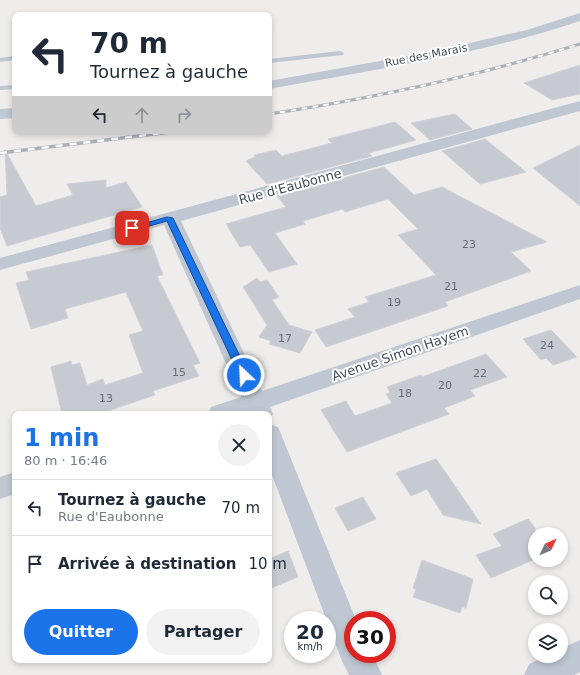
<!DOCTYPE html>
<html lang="fr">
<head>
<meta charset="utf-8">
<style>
  :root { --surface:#fff; --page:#f2f2f3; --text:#1f2937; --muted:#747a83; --line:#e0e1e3; --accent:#1a73e8 }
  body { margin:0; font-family:"DejaVu Sans",sans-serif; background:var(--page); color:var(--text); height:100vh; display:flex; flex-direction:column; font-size:15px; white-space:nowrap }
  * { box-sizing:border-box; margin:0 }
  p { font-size:13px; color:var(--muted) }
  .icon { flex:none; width:22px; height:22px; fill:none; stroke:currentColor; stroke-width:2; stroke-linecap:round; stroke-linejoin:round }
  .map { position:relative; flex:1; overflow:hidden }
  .details { position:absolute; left:12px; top:411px; width:260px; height:252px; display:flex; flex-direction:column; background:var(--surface); border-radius:8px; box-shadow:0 2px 6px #0003 }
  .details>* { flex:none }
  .banner { position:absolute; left:12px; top:12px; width:260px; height:122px; border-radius:8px; box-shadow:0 2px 6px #0003; background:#fff; color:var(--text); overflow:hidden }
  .needle { width:26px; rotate:46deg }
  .controls { position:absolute; left:528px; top:527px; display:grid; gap:8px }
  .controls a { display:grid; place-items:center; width:40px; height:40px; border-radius:50%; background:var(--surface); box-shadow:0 2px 6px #0003; font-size:20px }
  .speed { position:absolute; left:284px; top:611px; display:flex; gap:8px; font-size:20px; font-weight:700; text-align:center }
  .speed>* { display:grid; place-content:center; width:52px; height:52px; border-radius:50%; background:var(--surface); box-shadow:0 2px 6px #0003; line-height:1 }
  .speed small { font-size:10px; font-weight:400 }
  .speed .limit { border:6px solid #d22; background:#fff; color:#111 }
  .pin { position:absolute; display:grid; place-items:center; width:34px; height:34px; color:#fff; margin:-17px; border-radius:8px; box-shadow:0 2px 6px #0006 }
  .me { position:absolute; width:44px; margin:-22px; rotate:335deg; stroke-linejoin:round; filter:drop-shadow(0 0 3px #0008) }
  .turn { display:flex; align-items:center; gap:14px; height:84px; padding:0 12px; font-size:18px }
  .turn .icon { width:52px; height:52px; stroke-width:2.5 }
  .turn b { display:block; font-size:28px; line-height:34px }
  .lanes { display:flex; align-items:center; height:38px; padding:0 12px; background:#0003; justify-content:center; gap:20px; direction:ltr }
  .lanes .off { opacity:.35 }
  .round { display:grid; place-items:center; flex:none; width:42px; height:42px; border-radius:21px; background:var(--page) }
  .headline { display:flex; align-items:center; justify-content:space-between; height:68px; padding:0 12px }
  h1 { font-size:24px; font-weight:800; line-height:30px; color:var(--accent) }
  .primary-button { display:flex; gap:8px; margin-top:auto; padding:8px 12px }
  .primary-button a { flex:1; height:46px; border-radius:24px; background:var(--accent); color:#fff; font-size:16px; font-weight:800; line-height:46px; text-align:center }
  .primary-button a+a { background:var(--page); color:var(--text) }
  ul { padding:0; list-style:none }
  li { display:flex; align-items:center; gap:12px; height:56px; padding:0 12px; border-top:1px solid var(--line) }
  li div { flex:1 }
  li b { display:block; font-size:15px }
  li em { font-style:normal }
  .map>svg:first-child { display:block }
  .building { fill:#c8cad2; stroke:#d0d1d8 }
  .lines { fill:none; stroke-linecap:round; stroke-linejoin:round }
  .service { fill:#bfc7d2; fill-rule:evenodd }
  .minor { fill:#bfc7d2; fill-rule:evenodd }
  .rail-far1-casing { stroke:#aeb0b7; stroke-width:3 }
  .rail-casing { stroke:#aeb0b7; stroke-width:3.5 }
  .rail-far1 { stroke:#fff; stroke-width:2; stroke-dasharray:5.5; stroke-linecap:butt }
  .rail { stroke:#fff; stroke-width:2.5; stroke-dasharray:7; stroke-linecap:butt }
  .route { fill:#1a73e8; stroke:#114b97 }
  .labels { text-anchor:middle; stroke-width:4; stroke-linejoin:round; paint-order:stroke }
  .far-street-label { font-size:11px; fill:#444d59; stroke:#fff }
  .number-label { font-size:11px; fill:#656c77 }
  .street-label { font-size:13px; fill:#444d59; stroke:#fff }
</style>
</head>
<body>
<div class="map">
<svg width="580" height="675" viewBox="0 0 580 675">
  <rect width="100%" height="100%" fill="#efecec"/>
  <path class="building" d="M580 65V94L552 100 524 83Z
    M455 114 472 129 430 140 411 123Z
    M395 122 416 140 369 153 372 156 267 184 246 161 255 157 254 155 276 150 282 156 332 143 328 139Z
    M485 139 526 172 480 184 442 151Z
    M580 145V206L533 168Z
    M5 150 36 206 73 195 67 184 106 180V188L126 182 142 207 7 246 0 228V197L7 195Z
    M384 167 414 195 442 187 547 242 511 252 531 271 445 302 448 306 326 347 315 330 355 317 348 309 369 302 365 297 436 275 398 235 418 229 388 199 345 212 343 209 303 221 305 224 275 233 297 264 269 272 250 245 240 247 226 224 286 207 277 196Z
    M152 245 163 275 157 276 200 363 193 365 199 376 153 391 155 395 99 414H62L51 367 71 361 72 365 80 363 87 385 103 379 105 385 143 373 129 335 143 331 126 292 65 309 68 318 31 329 16 283 29 280 26 272Z
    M257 278 260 282 267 280 279 297 272 300 289 325 312 332 300 353 269 344 271 341 259 337 267 325 243 287Z
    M551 330 555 334 577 357 553 365 546 358 541 360 523 339Z
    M486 354 507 377 470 390 475 396 444 408 449 414 347 452 321 410 346 401 355 416 392 403 386 394 390 393 387 387 421 375 422 377Z
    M436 459 446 473 481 524 443 515 427 489 411 496 396 473Z
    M363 497 376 519 348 531 335 508Z
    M528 519 535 528V559L491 578 476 555 502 546 493 534Z
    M288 551 298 577 269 589V559Z
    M422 560 473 579 466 608 462 607 460 613 413 597 416 590 413 588Z"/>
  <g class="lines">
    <path class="service" d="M340 51 344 53 343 55 269 63V59Z
      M15 56V60L0 62V58Z
      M15 85V89L0 90V86Z"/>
    <path class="minor" d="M580 13V21C479 55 373 70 269 89V81L430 52 527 30Z
      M580 101V111L181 221 262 391 580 285V299L270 407 273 414 269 421V414H208L211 407 241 397 164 225 0 270V258Z
      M15 108V118L0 119V109Z
      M269 424 278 427 281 434 356 620H353V654H372L382 675H349L342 661 269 467Z
      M15 472V494L0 499V477Z
      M580 640V672L574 675H524L529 664 546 656H561V649Z"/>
    <g class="rail-far1-casing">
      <path id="rail-far1" d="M269 114C375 98 478 76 580 44"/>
    </g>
    <g class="rail-casing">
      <path id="rail" d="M0 153 179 131"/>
    </g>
    <use href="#rail-far1" class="rail-far1"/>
    <use href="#rail" class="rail"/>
  </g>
  <path class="route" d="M167 217 173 218 249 375 247 377H240L239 375 167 221 132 231 128 228Z"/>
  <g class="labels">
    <g class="far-street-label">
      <text transform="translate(426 55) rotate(-11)" y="4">Rue des Marais</text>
    </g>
    <g class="number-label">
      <text x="469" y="248">23</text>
      <text x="451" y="290">21</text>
      <text x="394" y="306">19</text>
      <text x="285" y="342">17</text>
      <text x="547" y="349">24</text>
      <text x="179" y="376">15</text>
      <text x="480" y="377">22</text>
      <text x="445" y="389">20</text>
      <text x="405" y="397">18</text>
      <text x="106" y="402">13</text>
    </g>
    <g class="street-label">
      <text transform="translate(290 186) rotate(-15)" y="5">Rue d'Eaubonne</text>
      <text transform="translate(400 353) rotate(-19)" y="5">Avenue Simon Hayem</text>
    </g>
  </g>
</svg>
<div class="controls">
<a><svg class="needle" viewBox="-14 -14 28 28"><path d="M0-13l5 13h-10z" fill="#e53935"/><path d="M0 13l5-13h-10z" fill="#747a83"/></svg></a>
<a><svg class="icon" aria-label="search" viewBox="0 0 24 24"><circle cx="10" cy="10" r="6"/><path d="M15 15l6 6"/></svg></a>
<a><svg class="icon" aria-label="layers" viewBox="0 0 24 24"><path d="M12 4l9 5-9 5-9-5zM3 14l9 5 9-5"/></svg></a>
</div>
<div class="speed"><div>20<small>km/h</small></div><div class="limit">30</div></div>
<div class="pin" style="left:132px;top:228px;background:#d93025"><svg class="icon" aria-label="arrive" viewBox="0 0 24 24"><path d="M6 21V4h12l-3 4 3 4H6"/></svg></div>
<svg class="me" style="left:244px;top:375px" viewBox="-20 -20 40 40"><circle r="17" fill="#1a73e8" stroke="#fff" stroke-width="3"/><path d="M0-11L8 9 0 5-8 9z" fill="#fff"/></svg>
<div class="banner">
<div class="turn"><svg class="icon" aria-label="left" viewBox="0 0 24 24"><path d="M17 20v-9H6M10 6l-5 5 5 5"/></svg><div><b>70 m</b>Tournez à gauche</div></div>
<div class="lanes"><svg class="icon" aria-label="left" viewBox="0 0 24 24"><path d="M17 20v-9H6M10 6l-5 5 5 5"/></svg><svg class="icon off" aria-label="ahead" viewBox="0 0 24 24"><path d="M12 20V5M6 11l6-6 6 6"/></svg><svg class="icon off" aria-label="right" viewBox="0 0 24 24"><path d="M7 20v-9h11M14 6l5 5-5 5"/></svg></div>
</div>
<section class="details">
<div class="headline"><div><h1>1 min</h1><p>80 m · 16:46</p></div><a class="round"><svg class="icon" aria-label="close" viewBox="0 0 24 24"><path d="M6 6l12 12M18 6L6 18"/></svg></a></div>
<ul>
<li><svg class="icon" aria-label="left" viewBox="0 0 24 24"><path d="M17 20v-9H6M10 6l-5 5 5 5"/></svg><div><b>Tournez à gauche</b><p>Rue d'Eaubonne</p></div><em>70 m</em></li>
<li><svg class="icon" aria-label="arrive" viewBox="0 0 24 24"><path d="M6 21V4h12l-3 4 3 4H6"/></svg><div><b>Arrivée à destination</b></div><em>10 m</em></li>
</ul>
<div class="primary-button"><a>Quitter</a><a>Partager</a></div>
</section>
</div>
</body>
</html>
